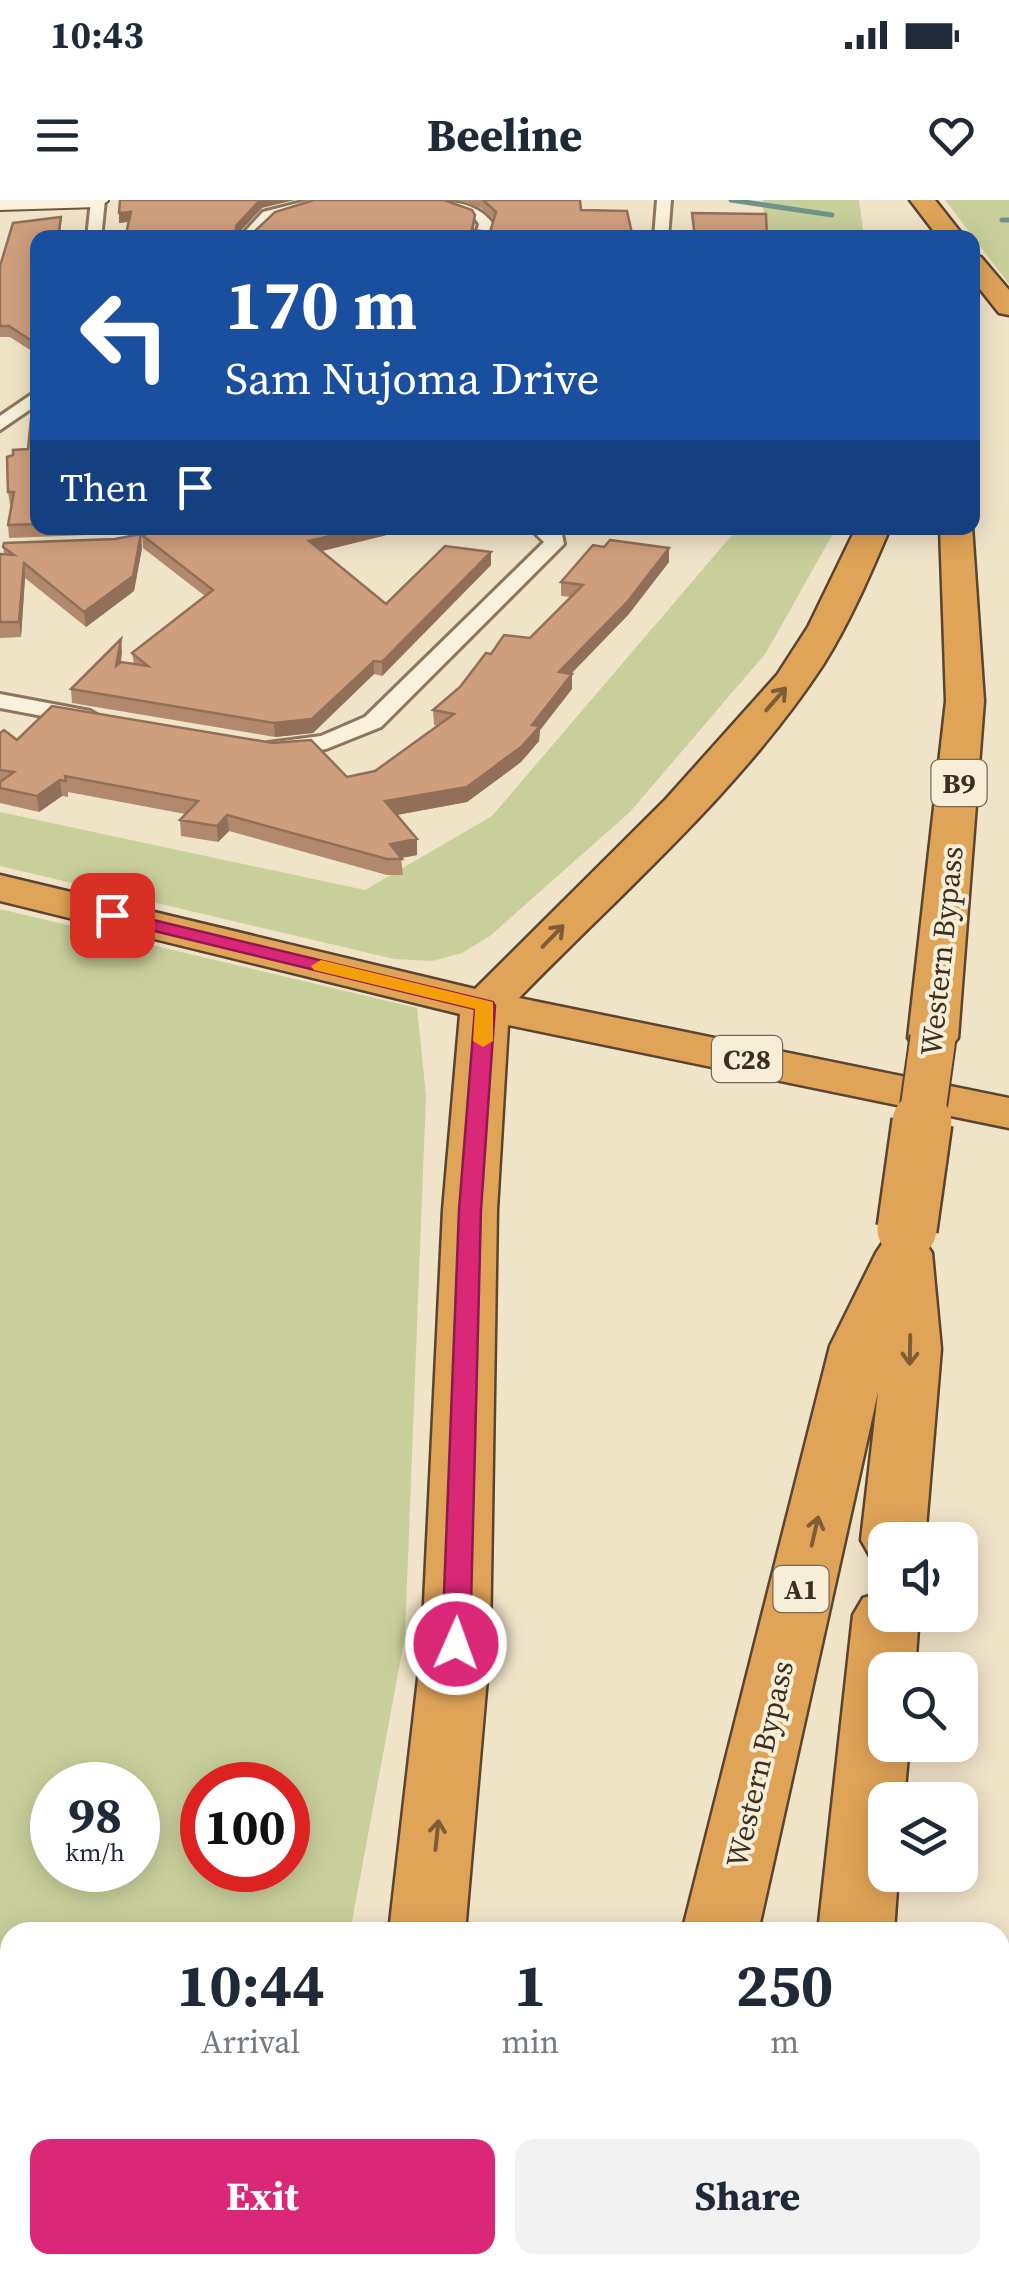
<!DOCTYPE html>
<html lang="en">
<head>
<meta charset="utf-8">
<style>
  :root { --surface:#fff; --page:#f2f2f3; --text:#1f2937; --muted:#747a83; --accent:#db2777 }
  body { margin:0; font-family:"Source Serif 4",serif; background:var(--page); color:var(--text); height:100vh; display:flex; flex-direction:column; font-size:38px; white-space:nowrap }
  * { box-sizing:border-box; margin:0 }
  p { font-size:32px; color:var(--muted) }
  .icon { flex:none; width:55px; height:55px; fill:none; stroke:currentColor; stroke-width:2; stroke-linecap:round; stroke-linejoin:round }
  .map { position:relative; flex:1; overflow:hidden }
  .sheet { position:absolute; left:0px; top:1722px; width:1010px; height:352px; display:flex; flex-direction:column; background:var(--surface); border-radius:30px 30px 0 0; box-shadow:0 5px 25px #0003 }
  .sheet>* { flex:none }
  .hud { position:absolute; left:30px; top:30px; width:950px; height:305px; border-radius:20px; box-shadow:0 5px 25px #0003; background:#1a4fa0; color:#fff; overflow:hidden }
  .buttons { position:absolute; left:868px; top:1322px; display:grid; gap:20px }
  .buttons a { display:grid; place-items:center; width:110px; height:110px; border-radius:20px; background:var(--surface); box-shadow:0 5px 25px #0003; font-size:50px }
  .speed { position:absolute; left:30px; top:1562px; display:flex; gap:20px; font-size:50px; font-weight:700; text-align:center }
  .speed>* { display:grid; place-content:center; width:130px; height:130px; border-radius:50%; background:var(--surface); box-shadow:0 5px 25px #0003; line-height:1 }
  .speed small { font-size:25px; font-weight:400 }
  .speed .limit { border:15px solid #d22; background:#fff; color:#111 }
  .pin { position:absolute; display:grid; place-items:center; width:85px; height:85px; color:#fff; margin:-42px; border-radius:20px; box-shadow:0 5px 15px #0006 }
  .me { position:absolute; width:110px; margin:-55px; rotate:2deg; stroke-linejoin:round; filter:drop-shadow(0 0 8px #0008) }
  .turn { display:flex; align-items:center; gap:35px; height:210px; padding:0 30px; font-size:45px }
  .turn .icon { width:130px; height:130px; stroke-width:2.5 }
  .turn b { display:block; font-size:70px; line-height:85px }
  .then { display:flex; align-items:center; height:95px; padding:0 30px; background:#0003; gap:20px; font-size:38px }
  .eta { display:flex; justify-content:space-evenly; align-items:center; height:170px; text-align:center }
  .eta b { font-size:60px; font-weight:700; line-height:70px }
  .action { display:flex; gap:20px; margin-top:auto; padding:20px 30px }
  .action a { flex:1; height:115px; border-radius:20px; background:var(--accent); color:#fff; font-size:40px; font-weight:700; line-height:115px; text-align:center }
  .action a+a { background:var(--page); color:var(--text) }
  .status { display:flex; justify-content:space-between; align-items:center; height:70px; padding:0 50px; background:var(--surface); direction:ltr }
  .status svg { height:28px; fill:currentColor }
  header { display:flex; justify-content:space-between; align-items:center; height:130px; padding:0 30px; background:var(--surface); font-size:45px; font-weight:700 }
  .map>svg:first-child { display:block }
  .green { fill:#c9cf9b; fill-rule:evenodd }
  .lines { fill:none; stroke-linecap:round; stroke-linejoin:round }
  .stream { stroke:#6f938a; stroke-width:5 }
  .street-casing { stroke:#8d765c; stroke-width:6 }
  .secondary-casing { stroke:#6f573f; stroke-width:4 }
  .highway-casing { stroke:#5b4430; stroke-width:5 }
  .street { fill:#faf1dc; fill-rule:evenodd }
  .secondary { fill:#faf1dc; fill-rule:evenodd }
  .highway { fill:#e0a458; fill-rule:evenodd }
  .highway-bridge-far1-casing { stroke:#5b4430; stroke-width:49; stroke-linecap:butt }
  .highway-bridge-casing { stroke:#5b4430; stroke-width:64; stroke-linecap:butt }
  .highway-bridge-far1 { stroke:#e0a458; stroke-width:45 }
  .highway-bridge { stroke:#e0a458; stroke-width:59 }
  .wall { fill:#b2896c }
  .shaded-wall { fill:#916f58 }
  .building { fill:#cf9f7d; stroke:#916f58; stroke-width:2.5 }
  .oneway { stroke:#7e5d36 }
  .route { fill:#db2777; stroke:#8e194d; stroke-width:2.5 }
  .slow { fill:#f59e0b }
  .labels { text-anchor:middle; stroke-width:8; stroke-linejoin:round; paint-order:stroke }
  .shield { fill:#f7eed8; stroke:#756857; stroke-width:2.5 }
  .shield-label { font-size:28px; font-weight:bold; fill:#3d2e20 }
  .street-label { font-size:30px; fill:#3d2e20; stroke:#f7eed8 }
</style>
</head>
<body>
<div class="status"><b>10:43</b><svg viewBox="0 0 49 12"><path d="M0 12V9h3v3zM5 12V6h3v6zM10 12V3h3v9zM15 12V0h3v12zM26 1h20v11H26zM47 4h2v5h-2z"/></svg></div>
<header><svg class="icon" aria-label="menu" viewBox="0 0 24 24"><path d="M4 6h16M4 12h16M4 18h16"/></svg>Beeline<svg class="icon" aria-label="heart" viewBox="0 0 24 24"><path d="M12 20l-8-8c-3-5 5-10 8-4 3-6 11-1 8 4z"/></svg></header>
<div class="map">
<svg width="1009" height="2073" viewBox="0 0 1009 2073">
  <rect width="100%" height="100%" fill="#f0e4c8"/>
  <path class="green" d="M763 0H859L864 37H765Z
    M945 0H1009V84Z
    M738 328H836L766 453 630 612 490 736 462 753 432 761 394 759 0 666V612L365 690 492 616Z
    M0 709 417 808 426 895 405 1436 350 1732H10V2065H289L287 2073H0ZM138 1585V1670H52V1585ZM288 1585V1670H202V1585Z"/>
  <g class="lines">
    <path class="stream" d="M731 0 832 15
      M1002 20H1009"/>
    <g class="street-casing">
      <path id="street" d="M91 0H105L101 38H87Z
        M310 0H334L273 18 255 38H239L263 12Z
        M421 0C447 0 478 2 493 24L490 38H475L479 24 474 17Z
        M657 0H671L668 38H654Z
        M38 190V204L0 230V216Z
        M530 328H553L562 334 564 344 381 527 326 549 289 555 268 553 264 548 268 543 321 536 365 517 544 342Z
        M0 494 90 511 102 518 90 525 0 508Z"/>
    </g>
    <g class="secondary-casing">
      <path id="secondary" d="M0 0H108V1L98 7 0 10Z"/>
    </g>
    <g class="highway-casing">
      <path id="highway" d="M910 0H935L965 38H939Z
        M972 54 981 57 1009 90V115L999 113 972 79Z
        M972 326 984 501 958 838 950 848 933 853 916 848 908 838 946 501 940 328Z
        M856 328H890C870 375 850 422 823 465 741 590 622 692 519 798L1009 898V928L508 825 497 1010 490 1444 465 1732H389L422 1444 443 1010 460 814 0 701V675L475 789 666 599 777 475 808 427Z
        M904 1036 924 1041 932 1053 941 1149 925 1340H885V1360L870 1356 861 1340 878 1192 758 1732H682L830 1146 876 1053 884 1041Z
        M885 1391V1415H919L915 1470H885V1545H909L904 1600H885V1675H898L894 1732H818L853 1415 863 1398Z
        M334 2065H420L419 2073H333Z
        M593 2065H679L677 2073H591Z
        M782 2065H868L867 2073H781Z"/>
    </g>
    <use href="#street" class="street"/>
    <use href="#secondary" class="secondary"/>
    <use href="#highway" class="highway"/>
    <g class="highway-bridge-far1-casing">
      <path id="highway-bridge-far1" d="M921 924 933 838"/>
    </g>
    <g class="highway-bridge-casing">
      <path id="highway-bridge" d="M907 1029 922 922"/>
    </g>
    <use href="#highway-bridge-far1" class="highway-bridge-far1"/>
    <use href="#highway-bridge" class="highway-bridge"/>
  </g>
  <path class="wall" d="M457 0H580L581 10 633 38H125L129 22 119 23V13L262 8 241 31 254 32 475 15 474 30 490 32 494 19 481 8Z
    M61 17V38H38V155L10 137H0V66L13 23Z
    M38 206V328H149L116 334 9 338 8 325 11 305H10L8 292 13 255 28 249Z
    M178 328H415L321 351 386 404 491 365 382 476 374 474 313 533 275 537 72 503 71 489 122 452 121 462 134 464 132 453 205 396 143 348 142 335Z
    M3 347 142 348 134 391 86 427 25 378 21 437 0 438V354H4Z
    M604 347 669 348V362L628 415 571 474 572 489 540 530 539 541 521 562 467 602 397 615 417 655 401 658 403 675H387L229 631 218 642 181 636 180 620 185 614 68 592V597L62 596 39 612 0 603V533L17 540 347 577 375 571 437 526 434 525 433 510 460 487 491 454 530 438 571 397 561 396V382Z"/>
  <path class="shaded-wall" d="M260 0H295L262 8 236 35V26Z
    M131 12V21L119 23V13Z
    M115 328H149L116 334Z
    M365 328H415L310 354 309 341Z
    M141 334 142 348 134 391 86 427 84 412Z
    M669 348V362L628 415 558 487 559 472Z
    M491 352V365L382 476V462Z
    M24 363 25 378 21 437 19 422Z
    M121 439 122 452 117 480 116 466Z
    M374 461V474L313 533 275 537 274 523Z
    M572 474V489L540 530 539 541 521 562 467 602 385 617V601L532 525Z
    M60 580 62 596 39 612 37 596Z
    M227 615 229 631 218 642 217 626Z
    M417 639V655L396 659 390 644Z"/>
  <path class="building" d="M120 0H260L236 26V31L254 32 275 12 314 0H444L472 10 475 15 472 30 490 32 496 12 483 0H580L581 10 627 11 633 38H125L131 12 119 13Z
    M692 13 766 14 767 38H695Z
    M61 17 58 38H38V145L9 126H0V66L13 23Z
    M38 206V324L8 325 14 292H8L7 257 13 255V250L28 249 32 209Z
    M178 328H365L309 341 386 404 445 346 491 352 382 462 374 461 312 519 274 523 71 489 121 439 116 466 121 462 148 466 132 453 213 390 142 335Z
    M141 334 133 376 84 412 24 363 19 422H0V354L14 355 3 347 4 343 115 339Z
    M610 340 669 348 628 401 559 472 572 474 532 525 540 526 521 547 467 587 385 601 417 639 390 644 402 659H387L227 615 217 626 180 620 198 601 65 576 66 581 60 580 37 596 0 588V582L14 572 0 570V533L4 530 17 540 52 506 273 543 311 540 347 577 375 571 454 514 433 510 460 487 486 453 491 454 504 435 530 438 583 385 561 382 593 345 604 347Z"/>
  <defs><path id="oneway-shaft" d="M-6 0H5M1.5-3L5.5 0L1.5 3" fill="none" stroke-width="1.6" stroke-linecap="round" stroke-linejoin="round" transform="scale(2.5)"/></defs>
  <g class="oneway">
    <use href="#oneway-shaft" transform="translate(776 499) rotate(-49)"/>
    <use href="#oneway-shaft" transform="translate(553 736) rotate(-46)"/>
    <use href="#oneway-shaft" transform="translate(910 1150) rotate(91)"/>
    <use href="#oneway-shaft" transform="translate(815 1331) rotate(-77)"/>
    <use href="#oneway-shaft" transform="translate(437 1635) rotate(-84)"/>
  </g>
  <path class="route" d="M112 710 493 802 495 806 481 1010 470 1444 466 1451H446L442 1444 459 1010 475 809 105 719V711Z"/>
  <path class="slow" d="M321 760 493 802V841L483 847 473 841 475 809 314 770 311 766Z"/>
  <g class="labels">
    <g class="shield">
      <rect x="931.5" y="560" width="55" height="46" rx="8"/>
      <rect x="712" y="836" width="70" height="46" rx="8"/>
      <rect x="773.5" y="1366" width="55" height="46" rx="8"/>
    </g>
    <g class="shield-label">
      <text x="959" y="593">B9</text>
      <text x="747" y="869">C28</text>
      <text x="801" y="1399">A1</text>
    </g>
    <g class="street-label">
      <text transform="translate(942 751) rotate(-84)" y="10">Western Bypass</text>
      <text transform="translate(760 1564) rotate(-77)" y="10">Western Bypass</text>
    </g>
  </g>
</svg>
<div class="buttons">
<a><svg class="icon" aria-label="sound" viewBox="0 0 24 24"><path d="M4 9h4l5-4v14l-5-4H4zM17 9q2 3 0 6"/></svg></a>
<a><svg class="icon" aria-label="search" viewBox="0 0 24 24"><circle cx="10" cy="10" r="6"/><path d="M15 15l6 6"/></svg></a>
<a><svg class="icon" aria-label="layers" viewBox="0 0 24 24"><path d="M12 4l9 5-9 5-9-5zM3 14l9 5 9-5"/></svg></a>
</div>
<div class="speed"><div>98<small>km/h</small></div><div class="limit">100</div></div>
<div class="pin" style="left:112px;top:715px;background:#d93025"><svg class="icon" aria-label="arrive" viewBox="0 0 24 24"><path d="M6 21V4h12l-3 4 3 4H6"/></svg></div>
<svg class="me" style="left:456px;top:1444px" viewBox="-20 -20 40 40"><circle r="17" fill="#db2777" stroke="#fff" stroke-width="3"/><path d="M0-11L8 9 0 5-8 9z" fill="#fff"/></svg>
<div class="hud">
<div class="turn"><svg class="icon" aria-label="left" viewBox="0 0 24 24"><path d="M17 20v-9H6M10 6l-5 5 5 5"/></svg><div><b>170 m</b>Sam Nujoma Drive</div></div>
<div class="then">Then<svg class="icon" aria-label="arrive" viewBox="0 0 24 24"><path d="M6 21V4h12l-3 4 3 4H6"/></svg></div>
</div>
<section class="sheet">
<div class="eta">
<div><b>10:44</b><p>Arrival</p></div>
<div><b>1</b><p>min</p></div>
<div><b>250</b><p>m</p></div>
</div>
<div class="action"><a>Exit</a><a>Share</a></div>
</section>
</div>
</body>
</html>
